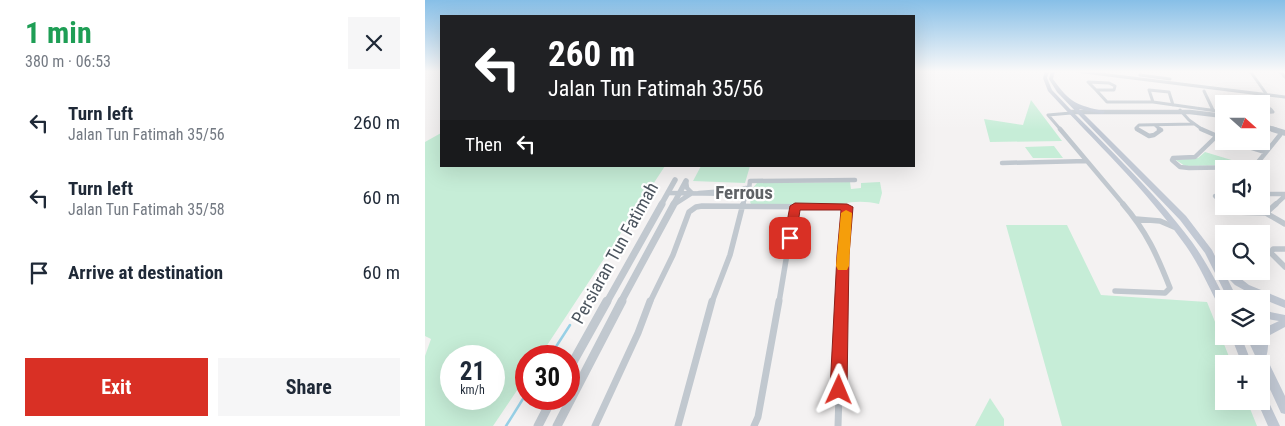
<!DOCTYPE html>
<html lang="en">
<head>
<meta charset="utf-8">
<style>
  :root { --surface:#fff; --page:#f6f6f7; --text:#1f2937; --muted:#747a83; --accent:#d93025 }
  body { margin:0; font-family:"Roboto Condensed",sans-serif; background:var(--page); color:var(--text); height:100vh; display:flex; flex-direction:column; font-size:19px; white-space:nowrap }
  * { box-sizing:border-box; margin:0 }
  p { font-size:16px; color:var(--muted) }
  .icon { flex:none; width:28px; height:28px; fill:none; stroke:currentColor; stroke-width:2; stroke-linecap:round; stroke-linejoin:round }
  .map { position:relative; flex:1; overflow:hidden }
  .panel { display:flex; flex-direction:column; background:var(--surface); width:425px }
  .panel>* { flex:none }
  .top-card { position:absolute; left:15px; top:15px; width:475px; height:152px; border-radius:0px; box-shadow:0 5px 20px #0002; background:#202124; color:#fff; overflow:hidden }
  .needle { width:32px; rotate:111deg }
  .controls { position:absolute; left:790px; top:95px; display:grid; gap:10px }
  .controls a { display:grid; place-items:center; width:55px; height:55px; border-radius:0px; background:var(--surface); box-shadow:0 5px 20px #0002; font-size:25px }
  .speed { position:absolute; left:15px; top:345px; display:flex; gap:10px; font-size:25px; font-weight:700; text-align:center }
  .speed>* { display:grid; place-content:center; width:65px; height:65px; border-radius:50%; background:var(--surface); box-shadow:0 5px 20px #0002; line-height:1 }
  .speed small { font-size:12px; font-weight:400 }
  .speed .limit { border:8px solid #d22; background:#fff; color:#111 }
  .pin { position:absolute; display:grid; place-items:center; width:42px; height:42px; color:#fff; margin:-21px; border-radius:10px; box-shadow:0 2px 8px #0006 }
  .me { position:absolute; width:55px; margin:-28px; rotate:1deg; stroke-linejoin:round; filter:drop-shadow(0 0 4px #0008) }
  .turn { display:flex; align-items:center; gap:18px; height:105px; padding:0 25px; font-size:22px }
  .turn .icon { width:65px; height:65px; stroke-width:2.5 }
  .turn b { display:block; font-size:35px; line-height:42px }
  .then { display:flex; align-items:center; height:48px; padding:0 25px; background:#0003; gap:10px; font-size:19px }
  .round { display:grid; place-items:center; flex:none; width:52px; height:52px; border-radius:0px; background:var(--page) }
  .head { display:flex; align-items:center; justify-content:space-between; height:85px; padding:0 25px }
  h1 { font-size:30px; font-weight:700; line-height:38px; color:#1e9e55 }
  .button { display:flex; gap:10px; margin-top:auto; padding:10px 25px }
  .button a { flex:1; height:58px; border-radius:0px; background:var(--accent); color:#fff; font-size:20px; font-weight:700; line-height:58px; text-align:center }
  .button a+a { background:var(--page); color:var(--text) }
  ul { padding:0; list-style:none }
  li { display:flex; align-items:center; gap:15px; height:75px; padding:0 25px }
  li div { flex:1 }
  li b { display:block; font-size:19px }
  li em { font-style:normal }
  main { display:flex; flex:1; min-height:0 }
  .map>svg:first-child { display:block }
  .green { fill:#c6edd7; fill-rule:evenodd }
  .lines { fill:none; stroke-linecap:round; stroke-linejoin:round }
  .stream { stroke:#97d0e6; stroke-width:2.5 }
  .minor-far3 { stroke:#c1c8cf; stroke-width:3 }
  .minor-far2 { stroke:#c1c8cf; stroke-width:4.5 }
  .minor-far1 { stroke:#c1c8cf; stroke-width:5.5 }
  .minor { stroke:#c1c8cf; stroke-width:7 }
  .tertiary-far3 { stroke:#c1c8cf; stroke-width:4.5 }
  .tertiary-far2 { stroke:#c1c8cf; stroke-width:5.5 }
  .tertiary-far1 { stroke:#c1c8cf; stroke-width:7 }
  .tertiary { stroke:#c1c8cf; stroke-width:9 }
  .secondary { fill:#c2c9d4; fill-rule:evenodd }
  .route { fill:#d93025; stroke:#8d1f18 }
  .slow { fill:#f59e0b }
  .labels { text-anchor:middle; stroke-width:4.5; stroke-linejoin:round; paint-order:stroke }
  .street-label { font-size:18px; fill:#4b545e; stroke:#fff }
  .neighbourhood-label { font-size:19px; font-weight:bold; fill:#5f6266; stroke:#fff }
</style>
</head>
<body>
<main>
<section class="panel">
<div class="head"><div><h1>1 min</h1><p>380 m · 06:53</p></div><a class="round"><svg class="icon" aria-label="close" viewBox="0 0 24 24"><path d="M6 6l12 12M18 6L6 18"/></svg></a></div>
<ul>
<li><svg class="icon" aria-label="left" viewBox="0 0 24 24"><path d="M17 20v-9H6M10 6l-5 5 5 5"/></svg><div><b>Turn left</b><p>Jalan Tun Fatimah 35/56</p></div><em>260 m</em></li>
<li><svg class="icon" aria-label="left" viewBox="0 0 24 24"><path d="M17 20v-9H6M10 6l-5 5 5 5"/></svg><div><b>Turn left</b><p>Jalan Tun Fatimah 35/58</p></div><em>60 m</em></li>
<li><svg class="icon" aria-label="arrive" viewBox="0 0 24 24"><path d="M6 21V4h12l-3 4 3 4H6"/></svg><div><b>Arrive at destination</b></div><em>60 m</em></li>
</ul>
<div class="button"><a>Exit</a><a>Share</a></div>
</section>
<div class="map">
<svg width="860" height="426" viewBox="0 0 860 426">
  <rect width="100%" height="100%" fill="#f4f2f2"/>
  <path class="green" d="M606 100 637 141 565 142 559 119 598 125Z
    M16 133V166H240L115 356H101V377L68 426H0V356L6 339 0 336V142ZM26 356H69V399H26Z
    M629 146 638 158H608L600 147Z
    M780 152 823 165 760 166 751 160 773 158Z
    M276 166H325L320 183 268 181Z
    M425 182 426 189 436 188V183L455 182 457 193 454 204C441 201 429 201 417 204H326C323 199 328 196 330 192L328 188 332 183Z
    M581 225H642L676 295 782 302 807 364H799V401H822L832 426H637Z
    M565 398 579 419V426H550Z"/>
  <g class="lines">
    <path class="stream" d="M125 356 145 325
      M81 426 101 394"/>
    <path class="minor-far3" d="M651 71 860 97
      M825 71 842 95
      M855 71 860 77
      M715 75 745 79
      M663 82 684 83 690 86 689 90H671Z
      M671 90 682 102H728L799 112
      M779 91 788 110
      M728 102 724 90 744 92 748 105
      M822 104C831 99 842 104 848 112L836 113
      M755 110 764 120 778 130
      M730 125 736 130
      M636 130 623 115 646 113
      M713 130 711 128 714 125 769 124"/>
    <path class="minor-far2" d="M635 129 699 205
      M712 129 724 136 729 135 736 130 734 129
      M776 129 799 139
      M799 129 770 157 748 158 747 160 755 167 764 168 829 167 855 135
      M805 141 840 152
      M577 163 662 161
      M791 168 799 175
      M321 188 327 190 326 194 320 197 312 195 314 190Z
      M324 189 325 181 430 180
      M243 193 312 194
      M274 193 314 190
      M836 194H860
      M799 195 790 196 799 205
      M250 204 267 193 262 188 261 181
      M318 205 320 197
      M850 205 860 196"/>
    <path class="minor-far1" d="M797 204 808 212 841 213 851 204
      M841 213 860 224
      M711 219 735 221 749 227
      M860 249H848L846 253 860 267
      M690 291 740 293 745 288C732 255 722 232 698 204
      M225 302 248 255 264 212 271 207 277 206 422 207 417 302
      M287 302 305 255 318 204
      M354 302 370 206"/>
    <path class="minor" d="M170 426 213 333 225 301
      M253 426 287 301
      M329 426 333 417 354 301
      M413 426 417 301"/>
    <path class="tertiary-far3" d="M645 112H765L799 116
      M836 125 851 130"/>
    <path class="tertiary-far2" d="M847 129 860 133
      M236 205 250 180
      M248 205 261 181"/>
    <path class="tertiary-far1" d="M182 302 237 204
      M196 302 249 204"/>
    <path class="tertiary" d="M144 369 182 301
      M113 426 127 399
      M132 426 197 301"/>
    <path class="secondary" d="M620 71H624L622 78 627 90C674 140 726 187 767 242 780 260 790 279 800 299H799V310H796C784 288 775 266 761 246 721 189 670 142 623 91L618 78Z
      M626 71H630L628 79C645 103 651 105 679 111L680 112 677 114 654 109 761 216 787 250 797 270 799 269V271H806L824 285 860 300V308L833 297 834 299H803L799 294 800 293 780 253 755 220 632 92 624 79ZM801 276 810 285 830 296 809 292Z
      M836 310 860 315V327L845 335C842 343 844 350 841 357L860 396V414L856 413 836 370V364H834L821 336H831L833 340 834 336H836L837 329 854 321 836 318Z
      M806 336H816L827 364H817Z
      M836 393 840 394 855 426H843L832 401H836Z"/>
  </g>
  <linearGradient id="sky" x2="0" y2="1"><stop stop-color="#87bfe7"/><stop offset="0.55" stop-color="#faf9f9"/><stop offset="1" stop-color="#faf9f9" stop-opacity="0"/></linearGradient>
  <rect width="860" height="130" fill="url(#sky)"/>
  <path class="route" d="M370 203 422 204 428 207 424 255 422 390 420 395 414 397 408 395 405 390 412 255 416 210H375L371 238 365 242 359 238 365 206Z"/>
  <path class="slow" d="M421 210 427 213 424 266 422 270H413L411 266 416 213Z"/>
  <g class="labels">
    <g class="street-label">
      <text transform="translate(190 253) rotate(-61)" y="6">Persiaran Tun Fatimah</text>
    </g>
    <g class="neighbourhood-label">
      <text x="319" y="199">Ferrous</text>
    </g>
  </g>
</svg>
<div class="controls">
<a><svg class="needle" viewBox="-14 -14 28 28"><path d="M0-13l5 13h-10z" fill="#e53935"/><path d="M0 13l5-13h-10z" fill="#747a83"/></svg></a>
<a><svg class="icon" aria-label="sound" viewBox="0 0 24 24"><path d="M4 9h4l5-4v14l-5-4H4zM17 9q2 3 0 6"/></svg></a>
<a><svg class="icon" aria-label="search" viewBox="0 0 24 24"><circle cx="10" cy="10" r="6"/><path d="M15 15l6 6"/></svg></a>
<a><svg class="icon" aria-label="layers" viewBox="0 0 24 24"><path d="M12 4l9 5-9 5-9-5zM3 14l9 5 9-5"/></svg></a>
<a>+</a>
</div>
<div class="speed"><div>21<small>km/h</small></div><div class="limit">30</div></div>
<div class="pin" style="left:365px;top:238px;background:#d93025"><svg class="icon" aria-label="arrive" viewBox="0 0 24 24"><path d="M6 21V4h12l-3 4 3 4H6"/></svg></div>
<svg class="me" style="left:414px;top:390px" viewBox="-20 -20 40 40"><path d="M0-17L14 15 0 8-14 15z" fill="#d93025" stroke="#fff" stroke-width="4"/></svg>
<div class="top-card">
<div class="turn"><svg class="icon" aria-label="left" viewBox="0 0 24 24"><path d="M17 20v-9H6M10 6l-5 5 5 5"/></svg><div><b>260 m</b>Jalan Tun Fatimah 35/56</div></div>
<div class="then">Then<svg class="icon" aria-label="left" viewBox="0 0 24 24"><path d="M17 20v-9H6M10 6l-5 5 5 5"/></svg></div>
</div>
</div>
</main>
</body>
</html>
